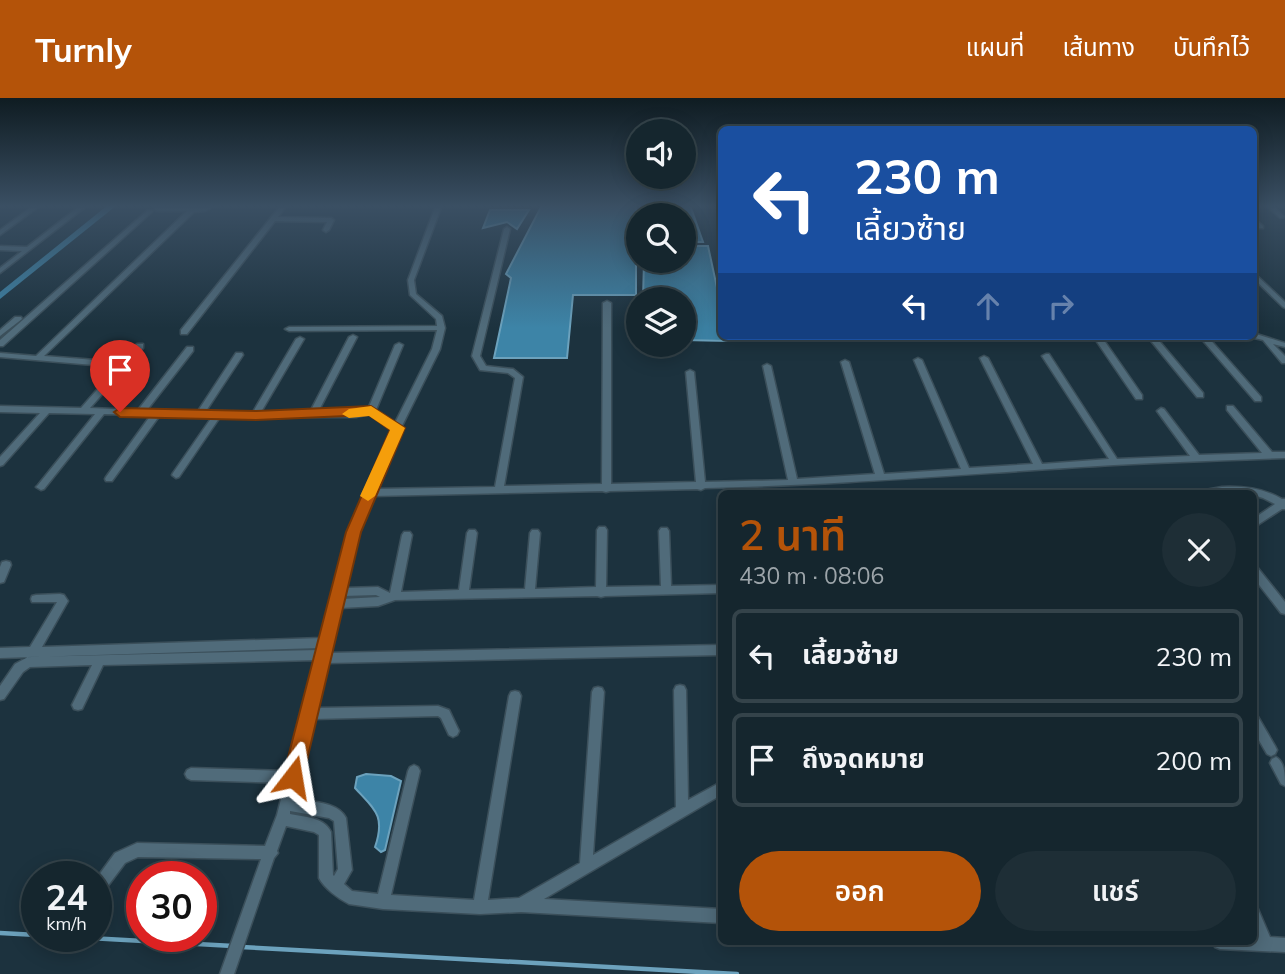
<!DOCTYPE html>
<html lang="th">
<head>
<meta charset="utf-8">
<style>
  :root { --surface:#15262e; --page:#1e2e36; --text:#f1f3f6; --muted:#9da5aa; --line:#34434a; --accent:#b45309 }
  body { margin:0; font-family:Mulish,"Noto Sans Thai",sans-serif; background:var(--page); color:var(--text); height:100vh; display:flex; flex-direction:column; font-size:26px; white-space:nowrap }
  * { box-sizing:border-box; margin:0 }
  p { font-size:23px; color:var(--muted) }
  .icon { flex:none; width:38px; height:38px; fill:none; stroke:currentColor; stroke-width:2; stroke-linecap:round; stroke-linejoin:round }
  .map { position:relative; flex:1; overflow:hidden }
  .sheet { position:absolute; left:718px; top:392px; width:539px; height:455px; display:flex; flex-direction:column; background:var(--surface); border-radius:10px; box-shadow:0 4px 18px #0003,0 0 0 2px var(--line) }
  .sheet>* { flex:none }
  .guide { position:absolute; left:718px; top:28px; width:539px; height:214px; border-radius:10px; box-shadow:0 4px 18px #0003,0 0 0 2px var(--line); background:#1a4fa0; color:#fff; overflow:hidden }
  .fabs { position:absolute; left:626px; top:21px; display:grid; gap:14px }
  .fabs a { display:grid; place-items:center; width:70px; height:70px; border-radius:50%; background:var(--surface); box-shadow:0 4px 18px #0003,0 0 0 2px var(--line); font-size:35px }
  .speed { position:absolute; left:21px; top:763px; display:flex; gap:14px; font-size:35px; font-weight:700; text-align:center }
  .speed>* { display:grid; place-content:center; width:91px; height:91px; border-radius:50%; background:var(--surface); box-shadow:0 4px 18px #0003,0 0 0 2px var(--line); line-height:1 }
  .speed small { font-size:18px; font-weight:400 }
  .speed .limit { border:10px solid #d22; background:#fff; color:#111 }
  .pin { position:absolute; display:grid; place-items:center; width:60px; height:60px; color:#fff; margin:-72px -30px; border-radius:50% 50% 50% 0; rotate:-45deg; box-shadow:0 0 7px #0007 }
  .pin .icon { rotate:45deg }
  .me { position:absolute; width:77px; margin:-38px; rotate:14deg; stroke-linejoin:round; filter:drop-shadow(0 0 5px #0008) }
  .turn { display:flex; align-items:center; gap:24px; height:147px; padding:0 21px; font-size:32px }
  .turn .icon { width:91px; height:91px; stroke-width:2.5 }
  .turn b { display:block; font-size:49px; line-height:60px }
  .lanes { display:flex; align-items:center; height:66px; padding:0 21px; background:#0003; justify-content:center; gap:35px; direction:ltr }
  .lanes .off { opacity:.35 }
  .round { display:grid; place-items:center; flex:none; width:74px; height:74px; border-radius:37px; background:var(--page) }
  .summary { display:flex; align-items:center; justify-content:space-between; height:119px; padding:0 21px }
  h1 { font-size:42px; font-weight:600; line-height:52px; color:var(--accent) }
  .action { display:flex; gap:14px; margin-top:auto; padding:14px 21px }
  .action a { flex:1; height:80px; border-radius:42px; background:var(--accent); color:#fff; font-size:28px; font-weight:600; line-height:80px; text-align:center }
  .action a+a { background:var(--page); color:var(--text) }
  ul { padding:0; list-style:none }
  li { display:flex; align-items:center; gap:21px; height:94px; margin:0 14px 10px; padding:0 7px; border:4px solid var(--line); border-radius:10px }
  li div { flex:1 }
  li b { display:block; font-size:26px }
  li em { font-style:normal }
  header { display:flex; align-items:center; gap:42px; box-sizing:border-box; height:98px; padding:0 35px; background:var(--accent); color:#fff }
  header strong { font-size:33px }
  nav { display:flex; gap:38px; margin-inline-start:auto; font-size:24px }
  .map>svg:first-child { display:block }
  .water { fill:#3d84a7; stroke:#6ca2bd; stroke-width:2 }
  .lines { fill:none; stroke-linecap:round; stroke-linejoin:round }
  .stream { stroke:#6ca2bd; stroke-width:4.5 }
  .canal { fill:#3d84a7; fill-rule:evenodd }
  .street-casing { stroke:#3b4f5a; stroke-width:3 }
  .street { fill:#506b7a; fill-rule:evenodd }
  .route { fill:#b45309; stroke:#753606; stroke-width:2 }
  .slow { fill:#f59e0b }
</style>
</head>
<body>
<header>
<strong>Turnly</strong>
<nav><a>แผนที่</a><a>เส้นทาง</a><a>บันทึกไว้</a></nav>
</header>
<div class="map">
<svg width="1285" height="876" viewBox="0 0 1285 876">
  <rect width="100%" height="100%" fill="#1c323e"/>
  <path class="water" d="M542 107H636V197H573L567 260H494L511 180 506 176Z
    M640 107H690L703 144H684V117H641Z
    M490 112H529L517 131 507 124 483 130Z
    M684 148H708L721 208V238H727L728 243 684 242V201H643L644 163H684Z
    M366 676 391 678 401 683 385 752 381 754 375 749C386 717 374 711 355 690L357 679Z"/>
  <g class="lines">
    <path class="stream" d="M0 835 37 837
      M53 838 233 848
      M241 849 737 876"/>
    <path class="canal" d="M108 107H117L0 201V194Z"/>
    <g class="street-casing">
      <path id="street" d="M34 107H41L0 137V132Z
        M81 107H88L0 175V170L22 153 0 152V148L27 149Z
        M209 107H217L205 113 194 114 44 258 121 264 137 246H143V250L90 310 138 312 187 249H193V253L147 312 198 313 236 255H242L243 257 206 313 253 314 296 241 300 239 304 241 261 314H310L349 239 353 237 357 239 318 314 356 313 368 311 395 247 399 245 403 247 376 312 395 325 432 251 437 232 289 233 285 231 289 229 437 228 436 221 410 197 408 182 436 107H442L414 182 416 196 442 218 445 230 440 251 394 344 376 391 495 389 515 280 508 275 480 272 472 258 504 131 507 129 510 131 480 258 486 268 513 271 523 279 504 388 602 386 603 205 607 203 611 205V386L696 384 686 274 690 272 694 274 705 384 788 382 763 268 767 266 771 268 797 381 875 376 841 264 845 262 849 264 884 376 961 371 914 262 918 260 922 262 969 370 1033 366 980 260 984 258 988 260 1042 366 1109 361 1042 258 1046 256H1049L1117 361 1190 358 1157 313 1161 310 1164 311 1199 357 1262 355 1227 312V308H1233L1272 354H1285V360C1228 362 1171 364 1114 367 978 375 842 387 705 390L701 392 697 391 610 393 606 394 602 393 373 398 359 434 345 490 378 489 390 495 402 437 404 434H410L412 437 401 494 459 492 467 435 469 432H475L477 435 469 492 525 491 530 435 532 432H538L540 435 535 491 596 489 597 432 599 429H605L607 432 606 489 661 488 659 433 661 430H667L669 433 671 488 721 487V495L605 498 601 499 597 498 395 502 378 508 340 510 329 555 721 547V557L327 565 316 610 438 608 449 612 459 633 457 637 453 639 449 637 441 620 438 618 313 621 293 701C310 704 338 703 346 720L352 772 344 786 352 793 378 796 408 673 410 669 414 667 418 669 420 673 391 797 474 802 509 598 511 594 515 593 519 594 521 598 488 802 519 800 580 765 592 594 594 590 598 589 602 590 604 594 593 757 676 709 674 592 676 588 680 587 684 588 686 592 688 702 721 684V697L544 801 721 811V825L521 814 480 816 383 811 349 806C339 801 324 790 319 780V737L314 734 286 728 277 753 278 755 274 760 234 876H220L261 761 138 759 125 765 101 797 96 799V781L115 755 137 745 265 748 277 717 285 685 191 682 187 680 185 676 187 672 191 670 288 673 316 562 103 567 82 611 78 612 74 611 72 607 92 567 30 569 23 574 4 601 0 602V588L15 566 28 559 319 552V550L0 560V550L30 549 57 504H32L31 501 32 498 36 497 60 496 64 497 68 503 42 549 322 540 349 434 364 397 363 395 366 392 393 330 370 316 356 319H220L179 379 176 380 172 377 173 375 212 319 160 317 112 383H106L105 381 106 379 151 317 104 316 44 391 41 392 36 389 38 387 95 316 49 315 3 367 0 368V359L40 315 0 314V308L81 310 117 269 0 259V255L36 258 187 113H157L154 111 155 110H202ZM376 497 380 499 342 501 343 498ZM290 713 329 720 334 723 338 771 334 778 333 777 331 734C324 719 304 719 290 716Z
        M281 107H287L278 119 331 120 334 122 329 132 326 134 323 132 327 124 275 123 187 236H181V232Z
        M1266 107H1272L1285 119 1280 120Z
        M148 112 153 113 3 248H0V242Z
        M1253 119 1263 128V130H1259L1253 124Z
        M1253 174 1285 204V210L1283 209 1253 180Z
        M15 219H21L22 221 0 238V232Z
        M1253 235 1285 245V249L1273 246 1285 258V265H1282L1263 242 1250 239 1253 238Z
        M1043 238H1051L1052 240 1048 242H1045Z
        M1093 238H1101L1142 297V301H1136Z
        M1147 238H1155L1203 295V299H1197Z
        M1199 238H1207L1261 299V303H1255Z
        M1222 389C1243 388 1263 390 1282 401H1285V411H1282L1253 430V421L1275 406 1263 400 1253 397V396H1196L1200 393Z
        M6 463 10 464 11 467 4 484 0 485V469L2 464Z
        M1253 468 1257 469 1285 504V516L1281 515 1253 479Z
        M1253 616 1257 617 1275 648 1277 652 1275 656 1271 658 1267 656 1253 632Z
        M1276 659C1285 664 1285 678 1285 688L1281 686 1270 665 1272 661Z
        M1253 809 1258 811 1270 839 1285 840V854L1220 851 1215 849 1213 844H1253V838L1256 839 1253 832Z"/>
    </g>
    <use href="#street" class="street"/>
  </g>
  <linearGradient id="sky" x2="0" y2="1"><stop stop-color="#0f1c22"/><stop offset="0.47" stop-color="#3a4f63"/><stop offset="1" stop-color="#3a4f63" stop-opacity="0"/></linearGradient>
  <rect width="1285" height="230" fill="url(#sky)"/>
  <path class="route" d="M371 308 405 330 361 434 303 679 300 686 293 689 286 686 283 679 346 434 390 332 369 317 256 322 120 319 114 314 120 310 256 313Z"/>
  <path class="slow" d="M371 308 405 330 375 398 368 403 360 398 390 332 369 318 349 320 342 316 349 311Z"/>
</svg>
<div class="fabs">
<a><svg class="icon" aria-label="sound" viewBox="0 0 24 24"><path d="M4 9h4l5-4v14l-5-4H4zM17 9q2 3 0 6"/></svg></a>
<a><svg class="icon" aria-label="search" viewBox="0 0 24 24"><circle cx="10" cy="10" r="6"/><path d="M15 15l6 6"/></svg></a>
<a><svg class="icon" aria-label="layers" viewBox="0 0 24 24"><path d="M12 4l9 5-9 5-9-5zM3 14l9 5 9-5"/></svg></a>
</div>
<div class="speed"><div>24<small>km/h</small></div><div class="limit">30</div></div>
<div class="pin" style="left:120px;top:314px;background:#d93025"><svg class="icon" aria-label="arrive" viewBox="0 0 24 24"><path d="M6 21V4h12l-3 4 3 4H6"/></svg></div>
<svg class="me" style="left:293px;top:679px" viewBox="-20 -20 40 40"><path d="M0-17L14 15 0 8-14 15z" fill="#b45309" stroke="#fff" stroke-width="4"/></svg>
<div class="guide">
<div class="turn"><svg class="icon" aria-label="left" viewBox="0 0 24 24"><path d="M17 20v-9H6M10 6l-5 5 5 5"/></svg><div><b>230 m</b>เลี้ยวซ้าย</div></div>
<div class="lanes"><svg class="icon" aria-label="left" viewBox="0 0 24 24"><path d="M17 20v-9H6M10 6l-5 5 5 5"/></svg><svg class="icon off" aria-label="ahead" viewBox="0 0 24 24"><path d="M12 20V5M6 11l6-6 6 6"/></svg><svg class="icon off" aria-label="right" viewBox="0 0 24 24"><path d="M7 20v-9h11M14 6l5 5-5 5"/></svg></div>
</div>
<section class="sheet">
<div class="summary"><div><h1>2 นาที</h1><p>430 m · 08:06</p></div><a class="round"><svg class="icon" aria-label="close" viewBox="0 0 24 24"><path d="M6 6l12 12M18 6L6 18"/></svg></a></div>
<ul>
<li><svg class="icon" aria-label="left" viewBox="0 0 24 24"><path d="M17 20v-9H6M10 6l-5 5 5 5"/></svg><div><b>เลี้ยวซ้าย</b></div><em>230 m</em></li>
<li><svg class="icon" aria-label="arrive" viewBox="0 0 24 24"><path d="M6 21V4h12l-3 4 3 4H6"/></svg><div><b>ถึงจุดหมาย</b></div><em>200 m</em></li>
</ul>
<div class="action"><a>ออก</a><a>แชร์</a></div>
</section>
</div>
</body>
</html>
